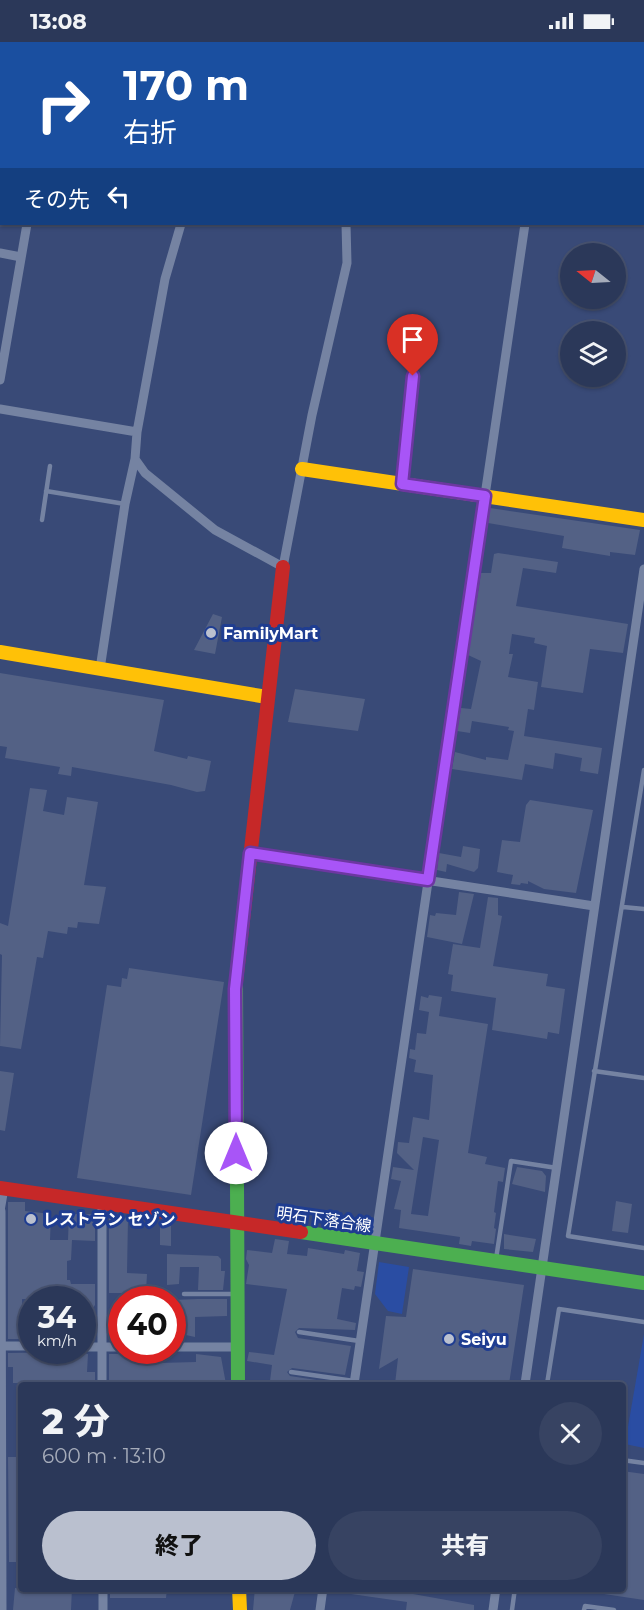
<!DOCTYPE html>
<html lang="ja">
<head>
<meta charset="utf-8">
<style>
  :root { --surface:#2b3859; --page:#374362; --text:#f1f3f6; --muted:#a6acba; --line:#47526f; --accent:#bac0cf }
  body { margin:0; font-family:Montserrat,"Noto Sans JP",sans-serif; background:var(--page); color:var(--text); height:100vh; display:flex; flex-direction:column; font-size:22px; white-space:nowrap }
  * { box-sizing:border-box; margin:0 }
  p { font-size:20px; color:var(--muted) }
  .icon { flex:none; width:33px; height:33px; fill:none; stroke:currentColor; stroke-width:2; stroke-linecap:round; stroke-linejoin:round }
  .map { position:relative; flex:1; overflow:hidden }
  .sheet { position:absolute; left:18px; top:1340px; width:608px; height:210px; display:flex; flex-direction:column; background:var(--surface); border-radius:6px; box-shadow:0 2px 4px #0004,0 0 0 2px var(--line) }
  .sheet>* { flex:none }
  .top-card { position:absolute; left:0px; top:0px; width:645px; height:183px; box-shadow:0 2px 4px #0004,0 0 0 2px var(--line); background:#1a4fa0; color:#fff; overflow:hidden }
  .needle { width:39px; rotate:288deg }
  .buttons { position:absolute; left:560px; top:201px; display:grid; gap:12px }
  .buttons a { display:grid; place-items:center; width:66px; height:66px; border-radius:50%; background:var(--surface); box-shadow:0 2px 4px #0004,0 0 0 2px var(--line); font-size:30px }
  .speed { position:absolute; left:18px; top:1244px; display:flex; gap:12px; font-size:30px; font-weight:700; text-align:center }
  .speed>* { display:grid; place-content:center; width:78px; height:78px; border-radius:50%; background:var(--surface); box-shadow:0 2px 4px #0004,0 0 0 2px var(--line); line-height:1 }
  .speed small { font-size:15px; font-weight:400 }
  .speed .limit { border:9px solid #d22; background:#fff; color:#111 }
  .pin { position:absolute; display:grid; place-items:center; width:51px; height:51px; color:#fff; margin:-62px -26px; border-radius:50% 50% 50% 0; rotate:-45deg; box-shadow:0 0 6px #0007 }
  .pin .icon { rotate:45deg }
  .me { position:absolute; width:66px; margin:-33px; rotate:0deg; stroke-linejoin:round; filter:drop-shadow(0 0 4px #0008) }
  .turn { display:flex; align-items:center; gap:21px; height:126px; padding:0 24px; font-size:27px }
  .turn .icon { width:78px; height:78px; stroke-width:2.5 }
  .turn b { display:block; font-size:42px; line-height:51px }
  .then { display:flex; align-items:center; height:57px; padding:0 24px; background:#0003; gap:12px; font-size:22px }
  .round { display:grid; place-items:center; flex:none; width:63px; height:63px; border-radius:32px; background:var(--page) }
  .overview { display:flex; align-items:center; justify-content:space-between; height:102px; padding:0 24px }
  h1 { font-size:36px; font-weight:800; line-height:45px }
  .button { display:flex; gap:12px; margin-top:auto; padding:12px 24px }
  .button a { flex:1; height:69px; border-radius:36px; background:var(--accent); color:#111; font-size:24px; font-weight:800; line-height:69px; text-align:center }
  .button a+a { background:var(--page); color:var(--text) }
  .status { display:flex; justify-content:space-between; align-items:center; height:42px; padding:0 30px; background:var(--surface); direction:ltr }
  .status svg { height:16px; fill:currentColor }
  .map>svg:first-child { display:block }
  .green { fill:#2a4da3 }
  .building { fill:#536185; fill-rule:evenodd }
  .lines { fill:none; stroke-linecap:round; stroke-linejoin:round }
  .lane { stroke:#7583a2; stroke-width:4.5 }
  .street { stroke:#7583a2; stroke-width:9 }
  .fast { stroke:#4caf50; stroke-width:14 }
  .slow { stroke:#ffc107; stroke-width:14 }
  .jam { stroke:#c62828; stroke-width:14 }
  .route-casing { stroke:#6d37a1; stroke-width:15 }
  .route { stroke:#a855f7; stroke-width:10 }
  .poi-dot { fill:#bac0cf; stroke:#1f3d91; stroke-width:2 }
  .labels { text-anchor:middle; stroke-width:6; stroke-linejoin:round; paint-order:stroke }
  .poi-label { font-size:16px; font-weight:bold; fill:#fff; stroke:#1f3d91; text-anchor:start }
  .street-label { font-size:16px; fill:#fff; stroke:#1f3d91 }
</style>
</head>
<body>
<div class="status"><b>13:08</b><svg viewBox="0 0 49 12"><path d="M0 12V9h3v3zM5 12V6h3v6zM10 12V3h3v9zM15 12V0h3v12zM26 1h20v11H26zM47 4h2v5h-2z"/></svg></div>
<div class="map">
<svg width="644" height="1568" viewBox="0 0 644 1568">
  <rect width="100%" height="100%" fill="#394a77"/>
  <path class="green" d="M379 1220 409 1225 402 1272 388 1269 375 1252Z
    M644 1292V1406L625 1402Z"/>
  <path class="building" d="M490 466 640 488 635 513 610 510V514L562 506 564 494 488 481Z
    M498 511 558 520 556 531 523 526 516 564 628 582 623 611 590 607 583 651 541 645 547 604 534 601 535 596 512 592 509 612H513L508 635 538 640 534 668 528 667 524 694 602 706 598 732 580 729 582 716 555 711 553 727 525 722 522 738 452 727 455 710 486 718V715L508 718 514 689 508 688 509 685 472 679 470 691 457 689 461 666 471 667 481 619 468 613 481 531H491L494 512Z
    M213 572 222 575 215 612 194 608Z
    M0 631 164 658 154 709 187 717 188 714 211 719 205 749 197 750 171 743 72 725 71 734 58 732 60 725 5 716 7 705 0 704Z
    M295 647 365 657 358 689 288 680Z
    M30 746 47 748 43 769 64 773 67 755 98 760 84 843 106 845 99 882 78 880 77 886 68 885 67 892 48 889 43 916 37 915 21 1007 0 1004 2 913 0 912V881L8 884Z
    M530 758 593 768 576 851 544 847 528 839V842L521 841 520 843 511 842 513 833 497 830 502 798 520 800 526 763Z
    M463 804 480 807 478 826 474 830 447 822 446 830 437 828 439 811 461 815Z
    M459 850 474 852 462 902 427 895 430 873 435 874 436 871 456 873Z
    M488 855 498 856V873L502 874 493 924 548 932 546 944 565 947 559 992 548 990 547 997 492 988 496 956 451 949 453 933 448 932 453 902 480 906Z
    M129 926 224 940 191 1153 77 1136 107 943 121 945 122 936 127 937Z
    M429 953 442 955 439 974 488 982 468 1111 487 1115 485 1122 505 1126 503 1140 498 1139 494 1170 496 1171 494 1186 496 1187 494 1202 472 1199 471 1204 459 1202 460 1195 399 1186 401 1168 394 1167 401 1139 391 1137 393 1125 414 1128 397 1111 398 1100 409 1101 413 1075 429 1078 433 1033 414 1030 416 1018 409 1016 410 1007 415 1008 417 991 426 992 429 970 419 968 421 954 428 956ZM423 1095 439 1098 428 1174 411 1172Z
    M0 1029 14 1031 5 1089 0 1088Z
    M517 1125 542 1129 546 1134 545 1150 512 1142Z
    M616 1159 632 1162 628 1191 612 1189Z
    M8 1160H25V1169L51 1172 50 1198H68L69 1172H95V1199L72 1198 71 1218 67 1219V1238H70L71 1242H95V1263L93 1266 82 1264V1257H22V1284H32V1297H8Z
    M109 1172 128 1176 127 1231 147 1232 146 1250 143 1251H109Z
    M160 1184H171V1204L160 1203Z
    M504 1192 536 1197 533 1210 504 1207Z
    M275 1197 289 1199 287 1212 307 1214 308 1206 344 1212 345 1208 360 1211 357 1229 364 1230 361 1245 355 1244 354 1248 342 1246 337 1277 356 1281 355 1288 299 1286 295 1290 298 1296 351 1304 345 1333 292 1326 287 1330 290 1334 343 1342H273V1340L270 1339 272 1323 247 1319 249 1310 274 1313 287 1247 246 1242 249 1223 246 1217 247 1208 272 1211Z
    M167 1212 218 1214 221 1217V1229H225L223 1248H198L199 1225H180L179 1242 167 1243Z
    M413 1227 524 1243 509 1342H395L398 1316 379 1327 386 1274 406 1275Z
    M198 1257H227V1274L195 1275V1295L172 1290V1258Z
    M109 1283H122V1298H109Z
    M76 1310 88 1312 87 1330H95V1340H80V1342L13 1341V1325H8V1311Z
    M109 1312H128L133 1317 158 1316 159 1321 196 1320V1312L221 1315 226 1342H109Z
    M8 1415H21V1520H9Z
    M622 1429 644 1432V1558L604 1552V1546H622Z
    M15 1546H72L71 1568H13Z
    M110 1546H167L166 1556H110Z
    M255 1546H296L290 1568H253Z
    M352 1546H403L402 1550 474 1563V1568H406L407 1560 351 1552Z"/>
  <g class="lines">
    <path class="lane" d="M402 439 413 334
      M46 449 125 462
      M42 478 50 424
      M644 728 568 1194 644 1206
      M623 865 644 867
      M594 1029 644 1036
      M496 1217 511 1119 557 1126
      M184 1252H235
      M299 1290 359 1299
      M291 1330 354 1339
      M547 1342 559 1267 644 1280
      M622 1418 644 1421
      M512 1568 515 1546
      M584 1568 585 1564 614 1568"/>
    <path class="street" d="M11 0V2
      M59 2V0
      M348 2V0
      M470 2 471 0
      M551 2 552 0
      M181 182 165 237 137 390 135 417 145 431 215 488 283 525 312 373 347 221 346 182
      M0 211 21 215
      M0 338 27 182
      M0 367 137 390
      M100 627 125 462 135 417
      M250 811 594 864
      M102 1162V1342
      M0 1169 4 1146
      M1 1169 2 1568
      M0 1304H32
      M82 1305H122
      M172 1305H238
      M354 1342 525 182
      M525 1342 644 527
      M103 1546V1568
      M320 1568 323 1546
      M493 1568 496 1546"/>
    <path class="fast" d="M0 22 2 23
      M236 940 238 1342
      M301 1190 644 1241"/>
    <path class="slow" d="M187 0V2
      M644 124V125
      M302 427 644 478
      M0 610 267 655
      M239 1546 240 1568"/>
    <path class="jam" d="M236 940 283 525
      M0 1146 301 1190"/>
  </g>
  <g class="lines">
    <g class="route-casing">
      <path id="route" d="M236 1111 235 947 250 811 428 838 485 454 402 442 413 334"/>
    </g>
    <use href="#route" class="route"/>
  </g>
  <g class="poi-dot">
    <circle cx="211" cy="591" r="6"/>
    <circle cx="31" cy="1177" r="6"/>
    <circle cx="449" cy="1297" r="6"/>
  </g>
  <g class="labels">
    <g class="poi-label">
      <text x="223" y="597">FamilyMart</text>
      <text x="43" y="1183">レストラン セゾン</text>
      <text x="461" y="1303">Seiyu</text>
    </g>
    <g class="street-label">
      <text transform="translate(324 1177) rotate(8)" y="6">明石下落合線</text>
    </g>
  </g>
</svg>
<div class="buttons">
<a><svg class="needle" viewBox="-14 -14 28 28"><path d="M0-13l5 13h-10z" fill="#e53935"/><path d="M0 13l5-13h-10z" fill="#a6acba"/></svg></a>
<a><svg class="icon" aria-label="layers" viewBox="0 0 24 24"><path d="M12 4l9 5-9 5-9-5zM3 14l9 5 9-5"/></svg></a>
</div>
<div class="speed"><div>34<small>km/h</small></div><div class="limit">40</div></div>
<div class="pin" style="left:413px;top:334px;background:#d93025"><svg class="icon" aria-label="arrive" viewBox="0 0 24 24"><path d="M6 21V4h12l-3 4 3 4H6"/></svg></div>
<svg class="me" style="left:236px;top:1111px" viewBox="-20 -20 40 40"><circle r="19" fill="#fff"/><path d="M0-13L10 11 0 6-10 11z" fill="#a855f7"/></svg>
<div class="top-card">
<div class="turn"><svg class="icon" aria-label="right" viewBox="0 0 24 24"><path d="M7 20v-9h11M14 6l5 5-5 5"/></svg><div><b>170 m</b>右折</div></div>
<div class="then">その先<svg class="icon" aria-label="left" viewBox="0 0 24 24"><path d="M17 20v-9H6M10 6l-5 5 5 5"/></svg></div>
</div>
<section class="sheet">
<div class="overview"><div><h1>2 分</h1><p>600 m · 13:10</p></div><a class="round"><svg class="icon" aria-label="close" viewBox="0 0 24 24"><path d="M6 6l12 12M18 6L6 18"/></svg></a></div>
<div class="button"><a>終了</a><a>共有</a></div>
</section>
</div>
</body>
</html>
